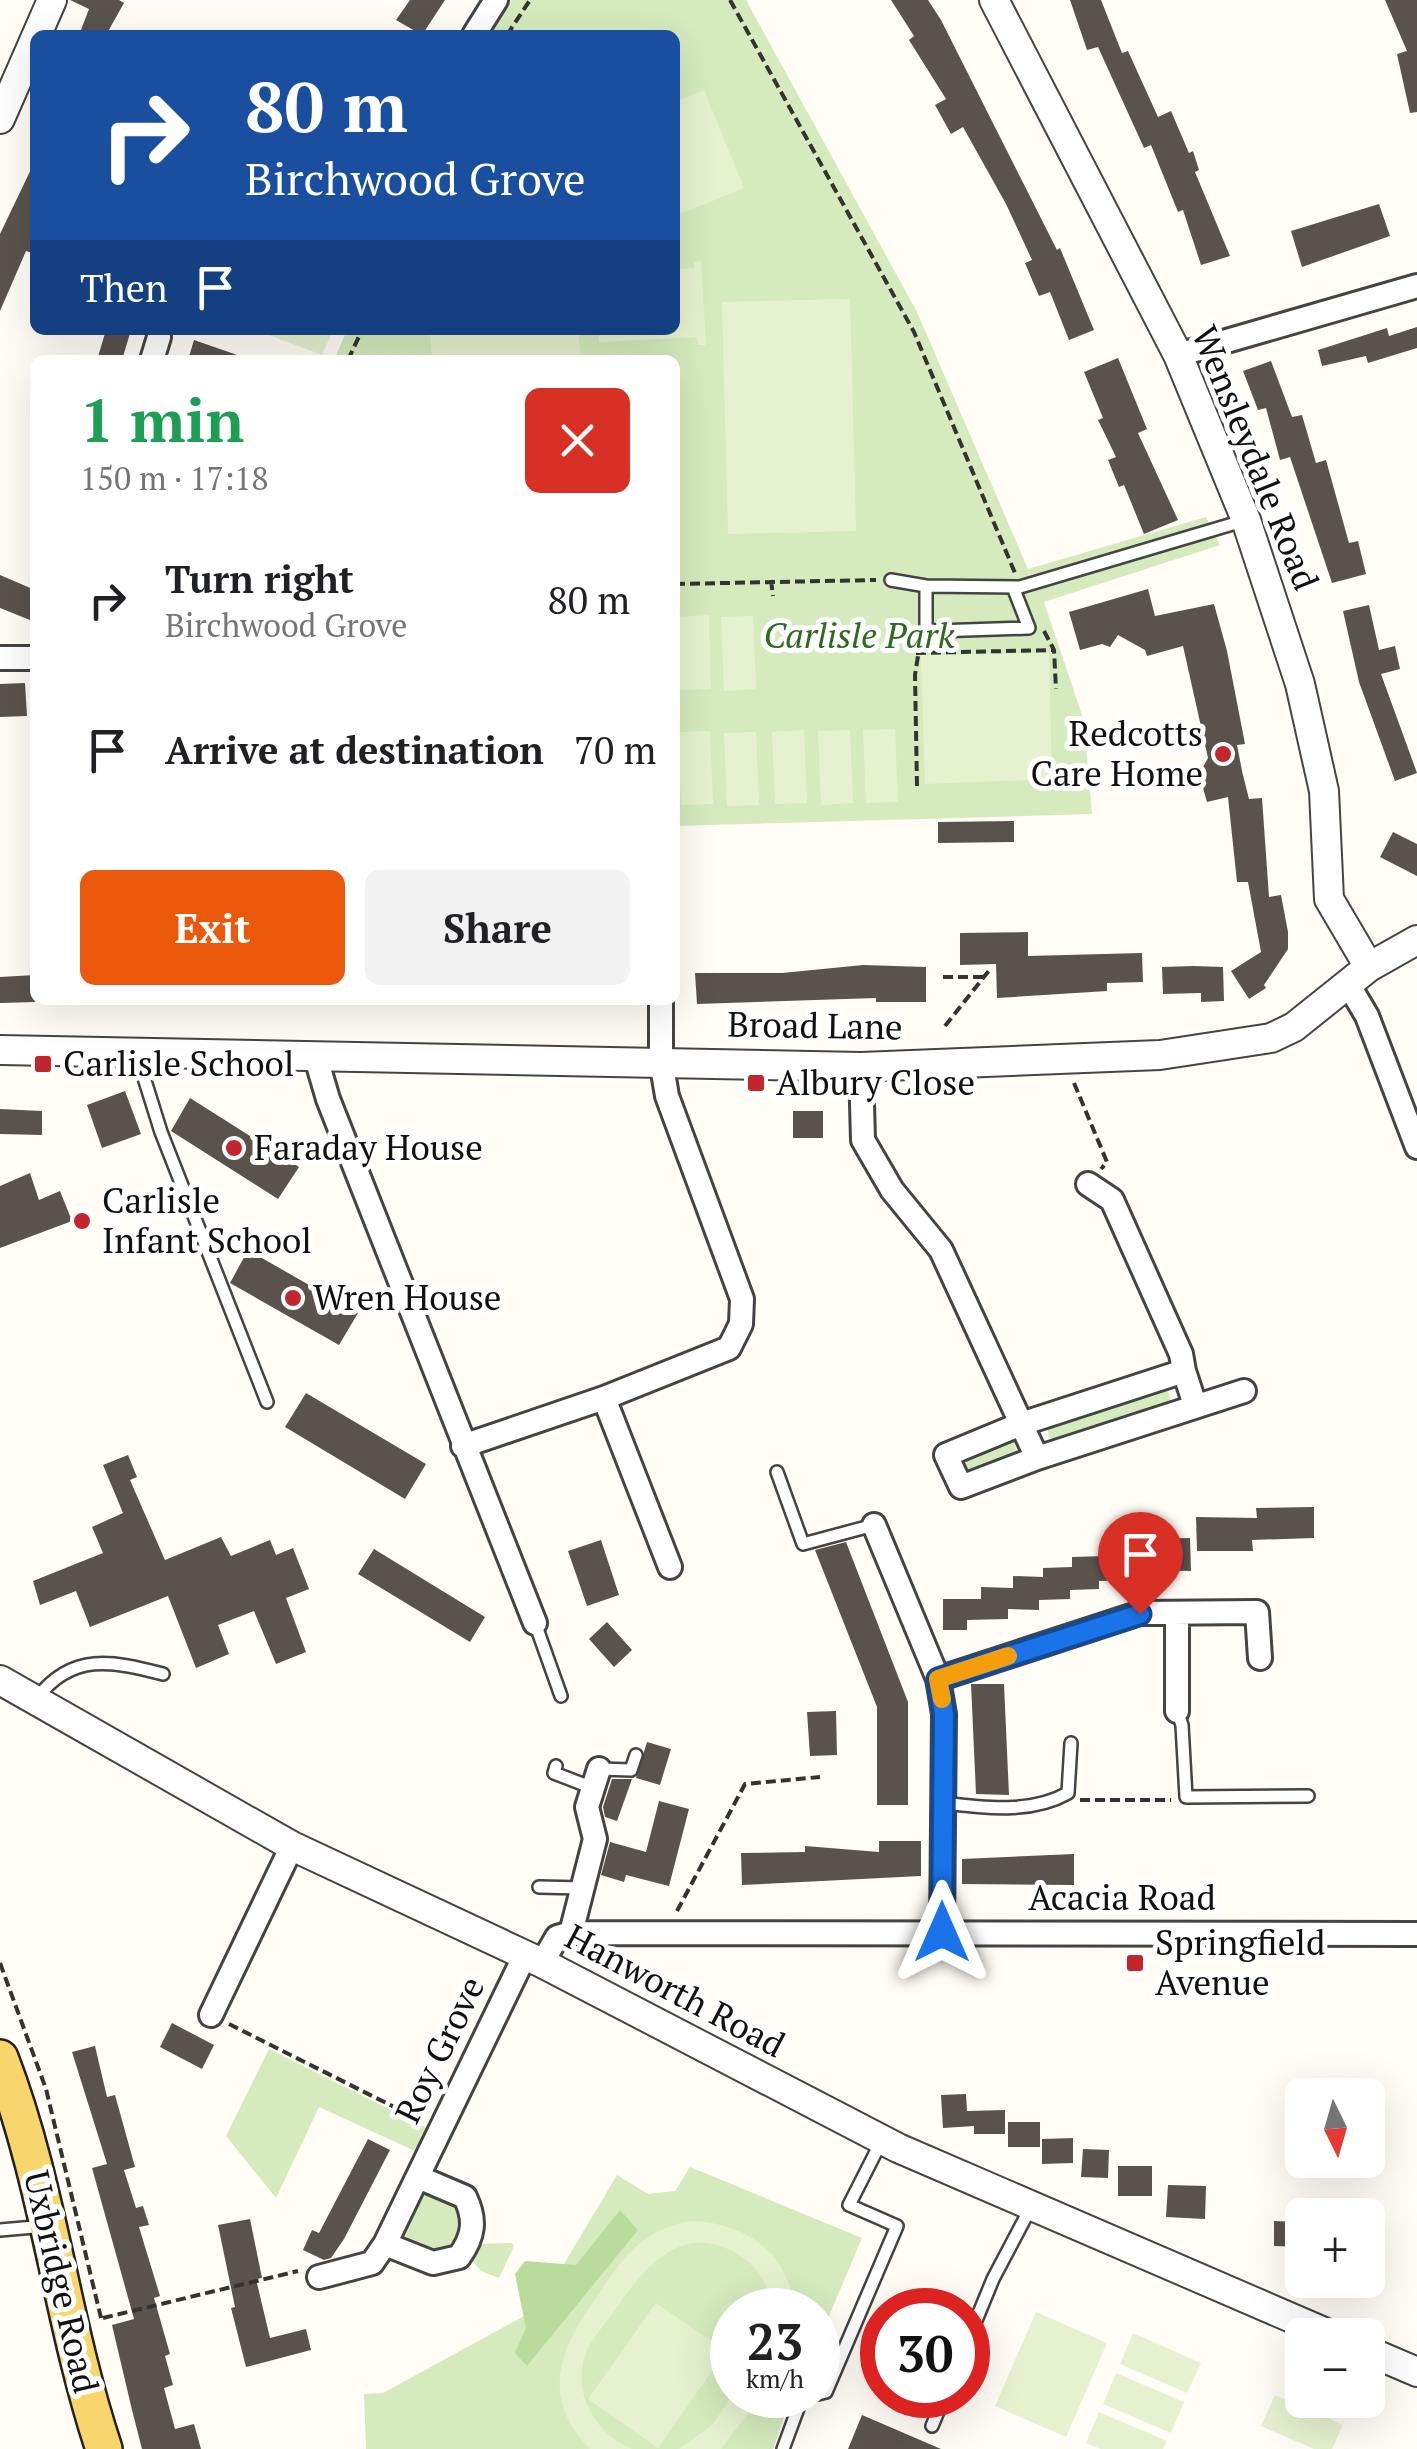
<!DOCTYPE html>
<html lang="en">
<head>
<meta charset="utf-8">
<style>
  :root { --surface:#fff; --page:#f2f2f2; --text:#202124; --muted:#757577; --accent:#ea580c }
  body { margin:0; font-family:"PT Serif",serif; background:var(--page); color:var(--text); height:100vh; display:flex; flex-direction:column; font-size:38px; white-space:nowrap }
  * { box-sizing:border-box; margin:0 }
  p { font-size:32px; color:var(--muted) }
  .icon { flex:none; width:55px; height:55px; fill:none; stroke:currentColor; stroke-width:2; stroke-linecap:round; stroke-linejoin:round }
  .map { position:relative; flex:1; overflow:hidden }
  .side { position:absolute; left:30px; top:355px; width:650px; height:650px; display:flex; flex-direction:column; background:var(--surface); border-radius:15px; box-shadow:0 10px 40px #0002 }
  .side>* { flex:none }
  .guide { position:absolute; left:30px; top:30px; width:650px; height:305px; border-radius:15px; box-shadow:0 10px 40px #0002; background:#1a4fa0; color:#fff; overflow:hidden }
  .needle { width:65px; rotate:175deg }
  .controls { position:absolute; left:1285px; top:2078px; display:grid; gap:20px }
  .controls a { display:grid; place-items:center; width:100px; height:100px; border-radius:15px; background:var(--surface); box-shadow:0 10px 40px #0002; font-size:50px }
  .speed { position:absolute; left:710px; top:2288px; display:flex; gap:20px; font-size:50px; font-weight:700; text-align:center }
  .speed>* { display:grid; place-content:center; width:130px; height:130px; border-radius:50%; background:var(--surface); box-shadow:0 10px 40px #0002; line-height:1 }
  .speed small { font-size:25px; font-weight:400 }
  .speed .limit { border:15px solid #d22; background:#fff; color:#111 }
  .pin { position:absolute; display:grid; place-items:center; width:85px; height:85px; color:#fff; margin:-102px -42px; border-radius:50% 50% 50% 0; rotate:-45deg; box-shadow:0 0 10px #0007 }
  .pin .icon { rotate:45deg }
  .me { position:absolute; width:110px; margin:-55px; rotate:0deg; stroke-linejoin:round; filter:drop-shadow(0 0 8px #0008) }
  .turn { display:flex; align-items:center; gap:35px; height:210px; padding:0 50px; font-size:45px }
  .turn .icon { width:130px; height:130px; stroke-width:2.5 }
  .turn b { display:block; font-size:70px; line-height:85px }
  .then { display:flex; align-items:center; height:95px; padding:0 50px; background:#0003; gap:20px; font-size:38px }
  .round { display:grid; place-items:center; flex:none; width:105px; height:105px; border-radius:15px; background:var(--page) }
  .headline { display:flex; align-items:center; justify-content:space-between; height:170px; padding:0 50px }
  h1 { font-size:60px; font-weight:700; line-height:75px; color:#1e9e55 }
  .action { display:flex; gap:20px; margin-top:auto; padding:20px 50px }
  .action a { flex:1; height:115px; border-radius:15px; background:var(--accent); color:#fff; font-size:40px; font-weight:700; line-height:115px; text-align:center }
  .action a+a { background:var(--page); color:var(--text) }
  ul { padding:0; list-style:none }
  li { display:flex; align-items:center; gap:30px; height:150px; padding:0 50px }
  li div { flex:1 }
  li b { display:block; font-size:38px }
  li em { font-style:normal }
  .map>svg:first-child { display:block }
  .green { fill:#d5ebbd }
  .forest { fill:#b9dc9c }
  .pitch { fill:#e6f2cf }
  .building { fill:#5a524d }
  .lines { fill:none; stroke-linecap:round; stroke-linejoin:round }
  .service-casing { stroke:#444; stroke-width:16 }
  .minor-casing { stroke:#444; stroke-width:28 }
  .tertiary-casing { stroke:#444; stroke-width:32 }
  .primary-casing { stroke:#222; stroke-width:40 }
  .path { stroke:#333; stroke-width:4; stroke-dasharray:10 5; stroke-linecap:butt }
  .service { stroke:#fff; stroke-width:11 }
  .minor { stroke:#fff; stroke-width:22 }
  .tertiary { stroke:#fff; stroke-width:28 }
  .primary { stroke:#f9d66b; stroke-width:35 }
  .route-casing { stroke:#114b97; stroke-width:25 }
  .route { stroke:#1a73e8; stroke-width:18 }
  .slow { stroke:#f59e0b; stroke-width:18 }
  .poi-dot { fill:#c4262e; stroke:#fff; stroke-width:4 }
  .labels { text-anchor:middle; stroke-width:10; stroke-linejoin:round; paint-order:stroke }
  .street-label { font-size:35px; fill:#111; stroke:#fff }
  .park-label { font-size:35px; font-style:italic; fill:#2f6b1f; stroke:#fff }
  .poi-label { font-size:35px; fill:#111; stroke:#fff; text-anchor:start }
</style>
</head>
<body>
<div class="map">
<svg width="1417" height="2449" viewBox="0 0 1417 2449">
  <rect width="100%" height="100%" fill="#fffdf5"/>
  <path class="green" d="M512 0H746L917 312 1028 569 1206 517 1220 545 1044 602 1084 721 1092 814 675 826V360H334L347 330H675V35H488Z
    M1166 1386 1172 1404 1052 1444 1046 1426Z
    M1013 1440 1019 1456 969 1476 962 1460Z
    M269 2049 427 2128 415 2151 319 2107 276 2198 226 2136Z
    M690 2167 862 2238 818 2342V2310H732V2395H792L773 2449H366L364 2394 383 2393 537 2309 617 2175 648 2194 675 2191Z
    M426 2186 459 2204 466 2218 453 2249 433 2254 399 2238Z
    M512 2243 514 2246 499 2278 481 2271 469 2257 479 2244Z"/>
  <path class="forest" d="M620 2210 638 2230 527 2366 515 2353 526 2328 515 2274 525 2261 576 2265Z"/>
  <path class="pitch" d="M704 90 744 188 675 216V102Z
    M701 261 706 345H698L697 337 599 342V330H675V269L694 268V262Z
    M850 299 856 531 728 534 722 302Z
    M256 330H333L322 355Z
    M430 330H578L581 360H432Z
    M709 615 711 689 680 690 677 617Z
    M753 616 756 689 724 691 721 617Z
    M1049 653 1052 779 925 784 921 655Z
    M895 729 898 802 866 803 863 730Z
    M804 730 807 803 775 804 772 732Z
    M850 730 853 803 821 805 818 731Z
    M710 731 713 804 681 805 678 732Z
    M756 732 759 805 727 806 724 733Z
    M692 2221C747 2223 788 2253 795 2310H772C770 2286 758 2266 737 2254 682 2220 643 2269 615 2310 606 2323 595 2335 588 2348 569 2388 594 2434 632 2449H590C538 2395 561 2347 598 2295 624 2256 644 2229 692 2221Z
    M656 2303 726 2351 658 2448 588 2399Z
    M1036 2312 1107 2343 1066 2437 995 2406Z
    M1133 2333 1201 2363 1187 2393 1120 2364Z
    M1116 2373 1184 2402 1171 2433 1103 2404Z
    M733 2395H762L721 2449H679L712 2425Z
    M1275 2395 1343 2425 1332 2449H1314L1261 2426Z
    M1099 2412 1167 2441 1163 2449H1101L1086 2443Z"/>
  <path class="building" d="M70 0H119L124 3 106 35H79L89 9Z
    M410 0H445L422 35 396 20Z
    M891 0H928L941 20 1057 250 1060 248 1094 330 1069 340 1050 292 1039 296 1025 263 1032 260 1006 204 963 127 951 134 935 105 946 99 909 40 914 36Z
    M1070 0H1101L1122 53 1128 51 1158 117 1171 111 1189 153 1193 151 1199 170 1195 172 1230 256 1201 265 1183 210 1178 212 1151 145 1144 148 1098 47 1087 50Z
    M1385 0H1417V112L1410 113 1397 54 1407 51Z
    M35 161V254L26 251 0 311V234Z
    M1379 204 1390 236 1302 267 1291 231Z
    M1417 327V348L1368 363 1366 356 1322 366 1318 350 1387 328 1389 336Z
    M106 330H131L122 360H97Z
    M194 340 243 357V360H188Z
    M1118 358 1147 429 1138 433 1178 520 1144 534 1124 485 1119 487 1108 460 1116 457 1098 420 1103 418 1084 372Z
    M1271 361 1292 417 1302 415 1316 463 1326 460 1349 543 1358 541 1366 574 1332 583 1290 457 1280 460 1266 408 1258 410 1243 371Z
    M0 575 35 590V622L0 608Z
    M1148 589 1155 616 1214 604 1227 651 1245 744 1237 745 1242 771 1249 799 1262 798 1269 897 1281 895 1288 932V949L1264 985 1266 988 1249 999 1231 971 1261 952 1248 882H1237L1228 797 1207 802 1199 774 1208 758 1183 646 1147 656 1145 650 1118 635 1110 647 1102 644 1080 650 1069 612Z
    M1369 605 1379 650 1395 646 1400 669 1381 674 1417 773 1395 781 1359 682 1343 611Z
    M25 683 27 716 0 717V684Z
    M1014 821V842L938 843V822Z
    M1393 832 1417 844V876L1380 857Z
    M1028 932V956L1142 953 1143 982 1107 983V991L997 998 996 964 960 965V933Z
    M863 965 926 967V1002H876V998L697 1004 695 973H782Z
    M1193 966 1223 967 1224 1001 1201 1002V993L1163 994 1162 967Z
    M35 975V1002L0 1003V977Z
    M125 1091 141 1134 102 1148 87 1105Z
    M190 1098 299 1167 278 1199 171 1131Z
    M0 1109 42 1111V1135L0 1134Z
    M793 1111H823V1138H793Z
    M30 1173 39 1200 60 1191 72 1221 0 1248V1186Z
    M248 1250 358 1313 339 1345 230 1283Z
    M306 1393 426 1464 405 1499 285 1427Z
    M128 1455 137 1477 130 1480 165 1560 221 1537 231 1556 270 1540 276 1555 293 1548 309 1589 286 1598 306 1652 276 1664 254 1611 218 1625 229 1654 196 1668 168 1596 90 1627 76 1591 40 1605 33 1581 103 1553 92 1527 123 1513 103 1465Z
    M1314 1507V1538L1252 1540 1253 1551H1197L1196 1517 1257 1518 1256 1508Z
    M1190 1538 1191 1571 1131 1570V1580L1099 1581V1589L1070 1590V1599L1039 1600V1610L1008 1609V1619L967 1620V1630H943V1599H981V1587L1013 1588V1576L1043 1577V1568L1072 1567V1557L1105 1556V1548L1135 1547V1539Z
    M601 1540 619 1595 587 1606 568 1551Z
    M846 1542 908 1702V1805H877V1707L815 1550Z
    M374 1549 485 1617 470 1642 358 1574Z
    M607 1622 632 1650 614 1667 589 1639Z
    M971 1684H1004L1009 1795 976 1794Z
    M836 1711 837 1755 810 1756 807 1712Z
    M647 1742 671 1749 660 1785 636 1778Z
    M612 1779H632L617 1821 605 1817 603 1807Z
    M659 1801 689 1809 669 1886 626 1875 624 1882 601 1875 610 1842 646 1852Z
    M879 1841H921V1876L742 1885 741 1853 805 1852V1846L879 1852Z
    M1074 1854V1885L962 1884V1859Z
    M172 2023 214 2045 202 2069 160 2047Z
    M95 2046 107 2097 115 2095 135 2167 124 2170 136 2208 143 2206 149 2225 139 2227 160 2296 154 2298 170 2354 165 2356 173 2385 164 2388 175 2429 194 2424 201 2449H142L132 2410 112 2325 134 2319 92 2168 107 2164 72 2052Z
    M966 2094 967 2111 1005 2110V2134H974V2126L943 2128 941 2095Z
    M1008 2122H1040V2147H1008Z
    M1073 2138V2163L1042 2164V2139Z
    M368 2139 390 2150 344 2239 331 2258 324 2260 303 2250 312 2230 319 2233Z
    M1083 2149 1109 2150 1108 2178 1081 2177Z
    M1118 2166H1152V2196H1118Z
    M1168 2185 1206 2186 1205 2219 1166 2217Z
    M250 2219 262 2278 256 2279 270 2338 306 2329 311 2350 246 2367 231 2308 235 2307 218 2225Z
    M1274 2221 1302 2222V2247L1274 2246Z
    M862 2415 941 2449H848Z"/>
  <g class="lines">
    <g class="service-casing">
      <path id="service" d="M891 580 926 586 1020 587 1246 520
        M926 586V629L936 631 1029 628 1013 587
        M136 1052 161 1132 267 1402
        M777 1472 803 1544 874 1525
        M535 1623 561 1696
        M37 1698C72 1652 113 1661 163 1674
        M1177 1711 1182 1725 1186 1797 1308 1796
        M556 1766 554 1773 593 1788
        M599 1769 631 1770 636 1755
        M943 1803C984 1808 1031 1814 1068 1793L1071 1743
        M539 1887 582 1888
        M0 2230 46 2226
        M968 2340 993 2279 1031 2207
        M818 2394 826 2392 897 2226 849 2205 882 2140
        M932 2426 945 2395
        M783 2449 800 2403 813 2395"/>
    </g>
    <g class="minor-casing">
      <path id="minor" d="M474 35 496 0
        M1178 355 1417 286
        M152 360 159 337
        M0 658H35
        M1348 984 1367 1016 1417 1147
        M316 1058 328 1099 535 1623
        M861 1067 863 1140 892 1190 941 1250 1037 1458 1244 1391
        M1088 1184 1112 1200 1181 1354 1184 1371
        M604 1398 670 1567
        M463 1446 604 1398 729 1348 741 1324 742 1299 667 1096 661 1060V1000
        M1037 1458 961 1487 946 1455 1021 1424 1184 1371 1195 1405
        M874 1525 938 1679 944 1714 942 1933
        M1177 1614V1711
        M938 1679 1140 1613 1257 1612 1260 1658
        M571 1933 595 1839 587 1807 599 1769
        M542 1963 557 1937 571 1933 1417 1934
        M211 2015 292 1846
        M385 2244 433 2263 459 2257C474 2236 476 2220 465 2197L418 2177
        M319 2277 372 2263 385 2244 525 1955"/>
    </g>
    <g class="tertiary-casing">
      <path id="tertiary" d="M994 0 1178 355 1246 520 1300 684 1324 791 1329 899 1369 967
        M0 119 52 0
        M0 1050 861 1067 1160 1055 1271 1038 1294 1027 1369 967 1417 940
        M0 1680 292 1846 542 1963 898 2148 1331 2335
        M1368 2351 1417 2372"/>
    </g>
    <g class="primary-casing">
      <path id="primary" d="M0 2058C49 2185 61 2320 104 2449"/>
    </g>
    <path class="path" d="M730 0 914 332 1015 573
      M507 35 530 0
      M348 360 362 330
      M771 580 773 596
      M675 584 876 580
      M1044 631 1054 650 1056 689
      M916 653 1054 650
      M917 786 915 675 920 643
      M943 977H984
      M945 1026 991 968
      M1074 1083 1107 1162 1101 1169
      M1080 1800H1171
      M677 1911 745 1784 820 1777
      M0 1963 46 2089 101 2318
      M229 2024 422 2121
      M103 2318 298 2271"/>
    <use href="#service" class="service"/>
    <use href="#minor" class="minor"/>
    <use href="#tertiary" class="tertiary"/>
    <use href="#primary" class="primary"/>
  </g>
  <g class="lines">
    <g class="route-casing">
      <path id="route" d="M942 1932 944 1714 938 1679 1140 1614"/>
    </g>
    <use href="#route" class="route"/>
    <path class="slow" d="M942 1699 938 1679 1008 1656"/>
  </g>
  <g class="poi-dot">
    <circle cx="1223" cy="754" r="10"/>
    <rect x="33" y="1054" width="20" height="20" rx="5"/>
    <rect x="746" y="1073" width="20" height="20" rx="5"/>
    <circle cx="234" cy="1148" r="10"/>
    <circle cx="82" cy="1221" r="10"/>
    <circle cx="293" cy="1298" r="10"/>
    <rect x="1125" y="1953" width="20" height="20" rx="5"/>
  </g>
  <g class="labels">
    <g class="street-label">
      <text transform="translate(1255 458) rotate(68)" y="12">Wensleydale Road</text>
      <text transform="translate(815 1026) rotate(1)" y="12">Broad Lane</text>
      <text x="1122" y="1910">Acacia Road</text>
      <text transform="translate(675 1991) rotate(28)" y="12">Hanworth Road</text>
      <text transform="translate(440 2050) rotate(-64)" y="12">Roy Grove</text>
      <text transform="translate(61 2282) rotate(77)" y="12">Uxbridge Road</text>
    </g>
    <g class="park-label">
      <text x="859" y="648">Carlisle Park</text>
    </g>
    <g class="poi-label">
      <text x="1203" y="746" text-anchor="end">Redcotts<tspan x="1203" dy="40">Care Home</tspan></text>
      <text x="63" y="1076">Carlisle School</text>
      <text x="776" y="1095">Albury Close</text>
      <text x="254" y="1160">Faraday House</text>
      <text x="102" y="1213">Carlisle<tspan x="102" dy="40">Infant School</tspan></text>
      <text x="313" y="1310">Wren House</text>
      <text x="1155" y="1955">Springfield<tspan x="1155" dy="40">Avenue</tspan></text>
    </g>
  </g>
</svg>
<div class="controls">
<a><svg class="needle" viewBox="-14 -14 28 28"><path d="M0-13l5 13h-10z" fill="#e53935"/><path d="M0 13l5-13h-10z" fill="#757577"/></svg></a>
<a>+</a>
<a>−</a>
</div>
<div class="speed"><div>23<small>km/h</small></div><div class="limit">30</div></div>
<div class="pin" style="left:1140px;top:1614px;background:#d93025"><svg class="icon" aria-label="arrive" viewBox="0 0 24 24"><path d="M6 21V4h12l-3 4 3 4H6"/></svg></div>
<svg class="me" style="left:942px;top:1932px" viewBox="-20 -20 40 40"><path d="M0-17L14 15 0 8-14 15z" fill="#1a73e8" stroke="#fff" stroke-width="4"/></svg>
<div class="guide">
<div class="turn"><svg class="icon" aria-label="right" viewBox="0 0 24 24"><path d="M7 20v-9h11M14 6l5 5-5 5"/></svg><div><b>80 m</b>Birchwood Grove</div></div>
<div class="then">Then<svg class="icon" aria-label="arrive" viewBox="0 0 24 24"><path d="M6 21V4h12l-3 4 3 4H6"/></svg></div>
</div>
<section class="side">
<div class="headline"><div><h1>1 min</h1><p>150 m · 17:18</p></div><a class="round" style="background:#d93025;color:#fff"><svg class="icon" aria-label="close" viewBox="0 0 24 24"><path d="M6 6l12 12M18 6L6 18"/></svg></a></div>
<ul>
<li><svg class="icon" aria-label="right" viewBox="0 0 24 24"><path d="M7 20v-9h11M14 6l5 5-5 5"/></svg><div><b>Turn right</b><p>Birchwood Grove</p></div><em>80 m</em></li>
<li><svg class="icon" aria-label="arrive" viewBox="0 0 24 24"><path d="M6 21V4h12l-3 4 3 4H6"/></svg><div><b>Arrive at destination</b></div><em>70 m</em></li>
</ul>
<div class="action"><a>Exit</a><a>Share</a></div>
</section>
</div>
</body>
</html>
